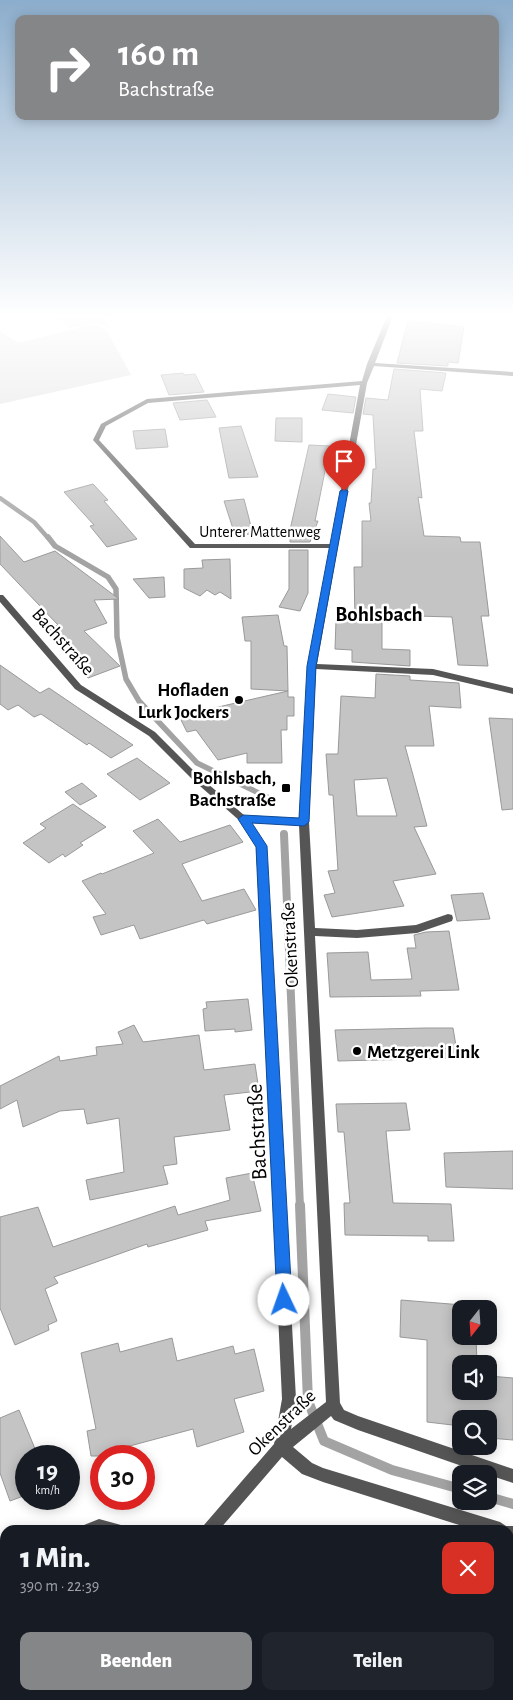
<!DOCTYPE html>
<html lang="de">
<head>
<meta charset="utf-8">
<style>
  :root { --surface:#171b24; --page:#20242c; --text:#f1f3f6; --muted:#9ea1a6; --accent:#858687 }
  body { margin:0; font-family:"Alegreya Sans",sans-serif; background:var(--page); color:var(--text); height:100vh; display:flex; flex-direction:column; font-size:19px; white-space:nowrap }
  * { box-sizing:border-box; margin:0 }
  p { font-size:16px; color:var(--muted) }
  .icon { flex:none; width:28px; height:28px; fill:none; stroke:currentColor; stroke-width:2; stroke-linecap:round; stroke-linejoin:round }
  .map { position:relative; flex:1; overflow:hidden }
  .drawer { position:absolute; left:0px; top:1525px; width:514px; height:175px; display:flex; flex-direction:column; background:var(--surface); border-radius:15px 15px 0 0; box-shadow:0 2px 12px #0003 }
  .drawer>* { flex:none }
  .guide { position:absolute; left:15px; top:15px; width:484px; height:105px; border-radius:10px; box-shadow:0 2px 12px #0003; background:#858687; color:#fff; overflow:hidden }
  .needle { width:32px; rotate:197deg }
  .buttons { position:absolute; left:452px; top:1300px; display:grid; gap:10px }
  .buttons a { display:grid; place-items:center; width:45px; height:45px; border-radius:10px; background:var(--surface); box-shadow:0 2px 12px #0003; font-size:25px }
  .speed { position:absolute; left:15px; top:1445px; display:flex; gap:10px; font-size:25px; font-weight:700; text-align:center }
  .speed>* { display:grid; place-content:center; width:65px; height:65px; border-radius:50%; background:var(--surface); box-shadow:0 2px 12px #0003; line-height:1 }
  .speed small { font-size:12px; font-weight:400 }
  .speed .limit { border:8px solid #d22; background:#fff; color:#111 }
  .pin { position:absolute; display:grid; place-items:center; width:42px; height:42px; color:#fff; margin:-51px -21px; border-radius:50% 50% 50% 0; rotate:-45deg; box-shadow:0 0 5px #0007 }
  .pin .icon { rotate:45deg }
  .me { position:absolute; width:55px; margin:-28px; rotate:357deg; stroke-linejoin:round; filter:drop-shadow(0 0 4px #0008) }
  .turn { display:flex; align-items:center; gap:18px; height:105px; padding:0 20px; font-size:22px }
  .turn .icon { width:65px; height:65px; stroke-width:2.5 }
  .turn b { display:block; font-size:35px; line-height:42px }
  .round { display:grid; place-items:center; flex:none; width:52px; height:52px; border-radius:10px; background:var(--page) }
  .head { display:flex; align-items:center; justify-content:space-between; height:85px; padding:0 20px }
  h1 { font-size:30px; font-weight:800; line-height:38px }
  .cta { display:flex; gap:10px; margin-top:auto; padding:10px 20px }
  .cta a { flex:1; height:58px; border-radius:10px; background:var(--accent); color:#fff; font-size:20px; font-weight:800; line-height:58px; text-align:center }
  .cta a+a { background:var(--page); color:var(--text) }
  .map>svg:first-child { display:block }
  .green { fill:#dcdcdc }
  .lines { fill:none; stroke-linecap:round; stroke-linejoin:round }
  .stream-far3 { stroke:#a3a3a3; stroke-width:4.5 }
  .stream-far2 { stroke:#a3a3a3; stroke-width:5.5 }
  .stream-far1 { stroke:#a3a3a3; stroke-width:8 }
  .stream { stroke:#a3a3a3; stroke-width:10 }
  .building { fill:#c4c4c4; stroke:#999; fill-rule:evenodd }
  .minor { fill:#555; fill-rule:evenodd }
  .tertiary { fill:#555; fill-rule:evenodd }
  .route { fill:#1a73e8; stroke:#114b97 }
  .poi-dot { fill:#000; stroke:#fff; stroke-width:2 }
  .labels { text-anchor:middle; stroke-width:5; stroke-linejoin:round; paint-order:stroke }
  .far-street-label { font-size:16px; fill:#000; stroke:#fff }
  .street-label { font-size:19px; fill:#000; stroke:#fff }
  .poi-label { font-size:19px; font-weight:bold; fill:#000; stroke:#fff; text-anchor:end }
  .quarter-label { font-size:21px; font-weight:bold; fill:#000; stroke:#fff }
  .near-street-label { font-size:22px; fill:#000; stroke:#fff }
</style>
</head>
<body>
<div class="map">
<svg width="513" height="1700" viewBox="0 0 513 1700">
  <rect width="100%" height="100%" fill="#fff"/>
  <path class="green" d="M55 316H104L111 328 99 324 69 328Z
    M87 326H97L106 329 131 375 0 404V331L18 343Z"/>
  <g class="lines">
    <path class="stream-far3" d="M0 498 34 522 49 539"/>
    <path class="stream-far2" d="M48 537 55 546 108 577 116 589 117 637 126 679 139 701 197 763 269 798"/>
    <path class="stream-far1" d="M284 834 300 1207"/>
    <path class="stream" d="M300 1205 308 1401 324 1441 392 1470 461 1489
      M489 1497 513 1504"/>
  </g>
  <path class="building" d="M408 321 464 327 458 363 448 362V366L397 363Z
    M394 369 446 373 442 391 420 389 423 431H414L422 498 418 497 424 536 460 537 461 542H480L489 616H481L488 666 458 665 452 617 382 615V649L410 650V666L352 662V650L335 649 336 621 355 622 354 567H362V521H371L369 503H371L373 469H376L373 415 363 414 366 398 388 400Z
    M183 373 184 375 195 374 204 392 169 395 161 375Z
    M328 394 356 397 353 413 322 410Z
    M207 400 216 417 180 420 173 403Z
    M276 418H302V442L275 441Z
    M241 426 258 477 229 478 219 428Z
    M165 429 168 447 136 449 133 431Z
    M309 445 330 446 315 521H318L310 542H290V530Z
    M93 484 108 500 104 501 137 539 107 547 90 526 94 525 64 492Z
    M244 499 253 534 235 535 224 501Z
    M0 536 24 562 55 551 119 599 94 600 107 623 84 631 120 666 88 678 73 663 46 629 58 625 0 564Z
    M289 550H308V593L300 611 279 607 289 589Z
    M230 559 231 599 220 592 215 595 207 590 200 596 184 588V569L203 568 202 560Z
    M164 577 165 597 149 598 133 579Z
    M278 615 284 646H287L288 691 251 689V641H245L242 617Z
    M0 665 40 693 49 688 133 745 111 758 89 743 87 745 41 714 34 717 18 705 8 710 0 704Z
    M376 674 410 676V680L459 683 461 708 429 706 434 746H405L427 826 414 827 436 874 393 881 404 906 332 917 324 895 335 893 328 871 338 870 333 795H329L326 754H338L341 696 375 698ZM387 778 397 816H357L354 780Z
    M288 691V697H294V716H287V730H281L282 763H247V753L218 760 196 730 187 732 179 716Z
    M489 718 513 719V809L502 810Z
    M137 758 170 783 140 800 107 774Z
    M82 783 97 796 80 805 65 792Z
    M73 804 106 827 80 843 83 845 65 857 63 854 49 863 23 843 46 828 40 824Z
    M158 819 180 842 230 825 243 842 182 864 202 901 244 889 256 910 207 924 204 920 140 939 134 925 101 935 93 917 106 914 82 881 101 873 102 874 154 853 133 831Z
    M483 893 490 919 457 921 451 895Z
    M449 931 459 990 420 991 421 996 330 997 327 953 368 952 371 980 412 979 407 948H416L414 935 426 932Z
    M248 999 252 1030 235 1032V1029L205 1031 203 1009 207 1008 206 1002Z
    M134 1025 143 1042 199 1035 204 1070 255 1064 259 1091 224 1095 230 1130 174 1137 177 1164 163 1166 168 1184 90 1200 86 1180 124 1172 119 1118 87 1124 84 1109 60 1111 23 1127 17 1100 0 1109V1086L59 1056 60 1061 97 1055 96 1047 123 1044 118 1032Z
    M426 1028H453L458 1058 338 1061 335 1030Z
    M406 1103 410 1130 386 1131 393 1203 451 1204 454 1241H428V1236L345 1235 344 1203H350L344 1132H338L336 1104Z
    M513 1151V1189L446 1187 444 1153Z
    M252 1173 261 1211 205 1221 208 1230 148 1247 147 1244 54 1277 58 1283 45 1289 57 1321 48 1325 49 1330 15 1345 0 1308V1217L38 1207 53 1247 175 1206 178 1215 230 1200 226 1178Z
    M401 1300 475 1306V1309H461V1336H476L477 1364H461V1391H489V1376L513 1378V1440L489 1438V1419H461V1426L427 1422V1340L400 1337Z
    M172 1338 177 1361 233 1346 235 1354 254 1349 264 1391 234 1399 244 1432 197 1447 193 1429 126 1447 127 1456H91L87 1431 96 1429 81 1353 118 1343 120 1352Z
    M19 1410 38 1456H26V1495L10 1501 0 1473V1418Z"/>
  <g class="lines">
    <path class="minor" d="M387 316H393L375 363 513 372V376L374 366 367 383 317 664 433 669 513 688V694L433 675 316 669 309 822 315 928 357 930 416 925 448 914 452 915 453 918 452 921 417 933 357 938 315 936 340 1403 344 1410 358 1416 513 1469V1483L489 1475V1474H485L358 1430 334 1420 331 1416 293 1447 312 1463 323 1468 500 1522 506 1526H513V1542L509 1541V1530H475L323 1482 302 1474 282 1457 219 1530H201L204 1525 274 1444 282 1399 256 846 240 821 193 780 149 736 75 689 0 602V595H3L81 685 155 732 199 776 245 816 299 818 308 666 330 548H190L93 440 101 424 147 399 362 381 367 364ZM360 385 331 544H195L99 440 106 426 148 403ZM250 823 299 825 326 1402 291 1429 296 1399 266 846Z"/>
    <path class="tertiary" d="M99 1519 121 1525 124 1530H81L84 1525Z
      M5 1543V1559L0 1560V1544Z
      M223 1695H239V1700H223Z"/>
  </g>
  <linearGradient id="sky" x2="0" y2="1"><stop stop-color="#8cadcc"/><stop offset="0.57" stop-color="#fff"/><stop offset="1" stop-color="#fff" stop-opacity="0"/></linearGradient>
  <rect width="513" height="554" fill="url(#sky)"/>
  <path class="route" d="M344 489 348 491 316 666 309 822 304 826 252 823 267 846 292 1300 290 1305 284 1307 279 1305 277 1300 256 847 238 819 243 815 299 818 307 666 340 491Z"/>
  <g class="poi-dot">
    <circle cx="239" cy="700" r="5"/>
    <rect x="281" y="783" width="10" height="10" rx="2.5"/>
    <circle cx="357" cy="1051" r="5"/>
  </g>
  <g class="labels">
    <g class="far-street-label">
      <text x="260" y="537">Unterer Mattenweg</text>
    </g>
    <g class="street-label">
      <text transform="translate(64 641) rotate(48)" y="7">Bachstraße</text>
      <text transform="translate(289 945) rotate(-93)" y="7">Okenstraße</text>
      <text transform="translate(281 1422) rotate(-44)" y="7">Okenstraße</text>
    </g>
    <g class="poi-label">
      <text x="229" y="696">Hofladen<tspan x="229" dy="22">Lurk Jockers</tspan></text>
      <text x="276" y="784">Bohlsbach,<tspan x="276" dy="22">Bachstraße</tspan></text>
      <text x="367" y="1058" text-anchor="start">Metzgerei Link</text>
    </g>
    <g class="quarter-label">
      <text x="379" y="621">Bohlsbach</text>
    </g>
    <g class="near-street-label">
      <text transform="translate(256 1132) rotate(-93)" y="8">Bachstraße</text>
    </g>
  </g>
</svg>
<div class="buttons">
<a><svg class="needle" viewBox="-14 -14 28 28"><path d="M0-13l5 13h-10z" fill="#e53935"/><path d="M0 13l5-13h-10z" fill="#9ea1a6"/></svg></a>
<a><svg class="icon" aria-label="sound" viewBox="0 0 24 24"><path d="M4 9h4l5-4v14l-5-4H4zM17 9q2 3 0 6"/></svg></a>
<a><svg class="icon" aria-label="search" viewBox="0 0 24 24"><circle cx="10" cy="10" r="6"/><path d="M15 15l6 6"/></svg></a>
<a><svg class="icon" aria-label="layers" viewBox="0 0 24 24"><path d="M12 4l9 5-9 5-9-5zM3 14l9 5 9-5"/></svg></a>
</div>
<div class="speed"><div>19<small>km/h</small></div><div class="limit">30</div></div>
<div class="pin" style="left:344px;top:491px;background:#d93025"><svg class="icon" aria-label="arrive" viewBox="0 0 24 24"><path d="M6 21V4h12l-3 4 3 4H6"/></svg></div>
<svg class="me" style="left:284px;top:1300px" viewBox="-20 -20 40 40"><circle r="19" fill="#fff"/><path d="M0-13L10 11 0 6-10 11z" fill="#1a73e8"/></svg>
<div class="guide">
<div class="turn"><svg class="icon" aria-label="right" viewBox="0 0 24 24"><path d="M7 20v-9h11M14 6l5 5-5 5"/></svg><div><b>160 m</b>Bachstraße</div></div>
</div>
<section class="drawer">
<div class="head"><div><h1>1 Min.</h1><p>390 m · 22:39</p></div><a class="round" style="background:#d93025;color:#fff"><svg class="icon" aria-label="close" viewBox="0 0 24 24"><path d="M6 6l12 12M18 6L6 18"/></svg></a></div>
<div class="cta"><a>Beenden</a><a>Teilen</a></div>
</section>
</div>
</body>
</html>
